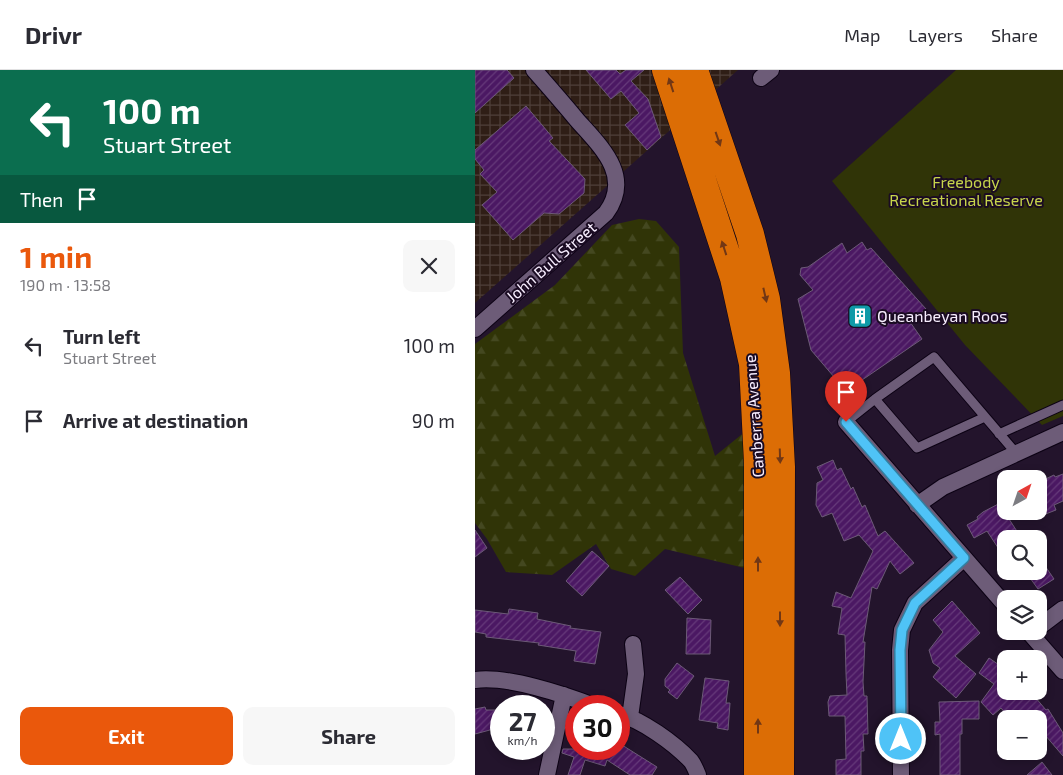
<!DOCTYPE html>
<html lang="en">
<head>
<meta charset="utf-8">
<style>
  :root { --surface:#fff; --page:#f7f7f7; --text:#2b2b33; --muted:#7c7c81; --line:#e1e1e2; --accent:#ea580c }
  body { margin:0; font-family:"Exo 2",sans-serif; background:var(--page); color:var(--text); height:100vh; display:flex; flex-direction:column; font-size:19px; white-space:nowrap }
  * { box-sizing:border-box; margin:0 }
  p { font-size:16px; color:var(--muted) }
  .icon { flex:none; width:28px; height:28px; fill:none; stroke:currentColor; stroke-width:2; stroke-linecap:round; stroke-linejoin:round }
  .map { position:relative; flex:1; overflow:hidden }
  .panel { display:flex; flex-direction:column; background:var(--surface); width:475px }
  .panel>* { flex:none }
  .top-card { background:#0b6e4f; color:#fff; overflow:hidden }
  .needle { width:32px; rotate:40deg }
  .controls { position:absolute; left:522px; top:400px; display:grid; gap:10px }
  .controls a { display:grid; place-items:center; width:50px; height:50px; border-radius:10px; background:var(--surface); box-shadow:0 2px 8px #0003; font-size:25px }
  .speed { position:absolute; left:15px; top:625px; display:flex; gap:10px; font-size:25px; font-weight:700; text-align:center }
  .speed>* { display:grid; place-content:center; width:65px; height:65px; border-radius:50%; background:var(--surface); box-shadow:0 2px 8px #0003; line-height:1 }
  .speed small { font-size:12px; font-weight:400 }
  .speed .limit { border:8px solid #d22; background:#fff; color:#111 }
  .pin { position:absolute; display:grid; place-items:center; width:42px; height:42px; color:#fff; margin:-51px -21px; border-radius:50% 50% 50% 0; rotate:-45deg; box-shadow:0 0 5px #0007 }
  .pin .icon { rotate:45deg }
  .me { position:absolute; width:55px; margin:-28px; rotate:0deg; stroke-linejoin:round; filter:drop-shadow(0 0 4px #0008) }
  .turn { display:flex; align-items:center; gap:18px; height:105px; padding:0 20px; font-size:22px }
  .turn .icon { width:65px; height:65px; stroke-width:2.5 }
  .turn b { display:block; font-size:35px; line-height:42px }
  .then { display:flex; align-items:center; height:48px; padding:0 20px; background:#0003; gap:10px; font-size:19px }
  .round { display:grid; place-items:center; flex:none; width:52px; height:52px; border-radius:10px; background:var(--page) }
  .head { display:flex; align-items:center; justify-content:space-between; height:85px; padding:0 20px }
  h1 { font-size:30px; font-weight:700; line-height:38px; color:var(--accent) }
  .action { display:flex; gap:10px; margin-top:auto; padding:10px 20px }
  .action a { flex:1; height:58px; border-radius:10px; background:var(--accent); color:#fff; font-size:20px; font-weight:700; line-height:58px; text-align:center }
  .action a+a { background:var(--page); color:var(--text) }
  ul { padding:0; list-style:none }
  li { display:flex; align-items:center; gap:15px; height:75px; padding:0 20px }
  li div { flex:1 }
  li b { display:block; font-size:19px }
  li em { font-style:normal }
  header { display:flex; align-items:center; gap:30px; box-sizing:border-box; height:70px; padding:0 25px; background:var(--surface); border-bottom:1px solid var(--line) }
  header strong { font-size:24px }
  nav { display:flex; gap:28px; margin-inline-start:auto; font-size:18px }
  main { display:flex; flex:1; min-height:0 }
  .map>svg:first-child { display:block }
  .industrial { fill:url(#industrial-grid) }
  .forest { fill:url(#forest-firs) }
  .park { fill:#303407 }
  .building { fill:url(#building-hatch); stroke:#6c5a77 }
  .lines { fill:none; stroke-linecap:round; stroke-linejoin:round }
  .lane-casing { stroke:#0c0214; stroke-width:11 }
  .street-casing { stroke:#0c0214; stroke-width:18 }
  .highway-casing { stroke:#0c0214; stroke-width:29 }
  .lane { stroke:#6d5c78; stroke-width:9 }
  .street { stroke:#6d5c78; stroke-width:16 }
  .highway { stroke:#dc6d05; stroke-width:28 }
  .oneway { fill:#713715 }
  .route-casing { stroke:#337fa1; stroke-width:12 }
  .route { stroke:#4fc3f7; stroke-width:9 }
  .labels { text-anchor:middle; stroke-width:4; stroke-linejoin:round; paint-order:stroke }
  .park-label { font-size:16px; fill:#c7d54b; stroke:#1a0b22 }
  .street-label { font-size:16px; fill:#f7edfe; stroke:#1a0b22 }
  .poi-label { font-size:16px; fill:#f7edfe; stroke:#1a0b22; text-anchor:start }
</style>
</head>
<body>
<header>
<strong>Drivr</strong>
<nav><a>Map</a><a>Layers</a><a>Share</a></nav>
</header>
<main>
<section class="panel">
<div class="top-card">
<div class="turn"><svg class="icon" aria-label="left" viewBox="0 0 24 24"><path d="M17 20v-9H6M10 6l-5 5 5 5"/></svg><div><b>100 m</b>Stuart Street</div></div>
<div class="then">Then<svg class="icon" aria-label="arrive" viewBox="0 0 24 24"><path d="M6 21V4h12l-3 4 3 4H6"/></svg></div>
</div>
<div class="head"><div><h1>1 min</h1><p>190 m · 13:58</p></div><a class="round"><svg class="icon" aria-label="close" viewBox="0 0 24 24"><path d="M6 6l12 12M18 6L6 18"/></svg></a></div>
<ul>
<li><svg class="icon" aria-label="left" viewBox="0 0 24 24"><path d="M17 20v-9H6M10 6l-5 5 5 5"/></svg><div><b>Turn left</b><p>Stuart Street</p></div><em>100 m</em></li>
<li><svg class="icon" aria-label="arrive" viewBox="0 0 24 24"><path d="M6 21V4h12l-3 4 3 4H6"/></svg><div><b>Arrive at destination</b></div><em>90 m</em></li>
</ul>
<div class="action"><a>Exit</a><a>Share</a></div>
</section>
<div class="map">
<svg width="588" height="705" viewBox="0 0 588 705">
  <defs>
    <pattern id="industrial-grid" width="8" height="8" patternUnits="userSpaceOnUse" patternTransform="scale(1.25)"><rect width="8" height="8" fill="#2f1e16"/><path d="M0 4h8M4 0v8" fill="none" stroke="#4e3f39"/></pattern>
    <pattern id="forest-firs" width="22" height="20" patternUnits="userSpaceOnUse" patternTransform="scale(1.25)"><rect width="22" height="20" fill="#303407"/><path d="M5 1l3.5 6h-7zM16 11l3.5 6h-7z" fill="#444820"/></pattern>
    <pattern id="building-hatch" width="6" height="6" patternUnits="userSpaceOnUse" patternTransform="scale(1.25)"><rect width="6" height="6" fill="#4b1863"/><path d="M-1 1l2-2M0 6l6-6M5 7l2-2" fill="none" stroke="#663a7a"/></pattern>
  </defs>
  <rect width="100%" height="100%" fill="#23142c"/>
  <path class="industrial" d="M0 0H263L0 233Z"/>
  <path class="forest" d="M164 149 181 151 204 177 208 283 240 386 271 361 274 499 190 479 160 506 136 499 121 474 77 505 31 502 12 469 0 453V274L80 215 137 155Z"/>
  <path class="park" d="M481 0H588V346L567 355 490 275 357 111Z"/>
  <path class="building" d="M0 0H32L39 8 0 43Z
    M111 0H141L145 4 151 0H169L156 11 173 29 186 67 172 80 150 55 164 43 146 21 136 29Z
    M51 36 78 68 74 71 110 109 109 123 84 144 69 143 38 170 7 135 22 122 5 104 9 100 0 89V80Z
    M387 172 392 180 396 178 451 239 435 252 447 269 371 321 336 280 323 229 338 220 325 205 326 198 333 197 367 173 372 183Z
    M358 390 362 400 366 398 376 419 378 417 387 437 390 435 403 466 410 461 439 493 425 504 415 491 402 519 397 517 388 572H390L388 612 389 626H392L393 664H388L389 681H386V705H361V690L371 689 370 646H354L353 632 355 626 372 625 371 604 370 565 363 564 367 538 357 536 361 522 376 528 398 481 384 465 369 471 357 443 347 447 341 435 342 413 348 410 342 397Z
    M588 404V431L579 435 581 440 568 445 564 434V412L579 405 580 407Z
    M531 430V441H548L534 449 547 469H531V490L512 461 499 468 492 455 503 449 502 447 508 442Z
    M0 460 12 478 0 487Z
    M117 481 134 496 107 526 91 511Z
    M564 487 579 509 563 519 550 501H564Z
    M205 507 227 530 213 544 190 520Z
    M477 531 505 563 480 586 501 604 481 628 458 607 465 598 458 593 454 580 468 562 458 550Z
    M34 539 63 543 62 549 96 556 95 558 126 562 120 594 99 591 101 581 63 575 64 573 11 567V564L0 562V540L33 544Z
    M212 548 236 550 235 584H211Z
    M514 588 530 599 531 597V621H550L557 629 560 627 571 640 573 639 588 663V686L564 658V649H556L550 642 541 649H535L526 638 518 645 506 632 519 614 504 603Z
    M202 593 219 606 202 629 193 622 195 620 190 616V609Z
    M230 608 254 611 251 633H255L253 660 242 658 243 653 224 650Z
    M504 631V649H487V664H485V705H465V664L460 665V652H465L464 632Z
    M10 637 11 640H26V657L0 664V639Z
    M147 675 182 697 177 705H155L132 690 130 696 110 690 105 705H93L99 687 87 683 88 679H145Z
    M567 692 577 705H552Z"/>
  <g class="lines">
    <g class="lane-casing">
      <path id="lane" d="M510 347 442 378 400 329 459 287 541 383
        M371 352 400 329
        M524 364 588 335"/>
    </g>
    <g class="street-casing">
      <path id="street" d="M286 8 296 0
        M0 259 131 143C158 106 126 77 102 50 88 33 74 17 59 0
        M371 352 531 536
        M442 435 468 417 588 362
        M564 557 588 539
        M553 561 588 601
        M0 610C31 605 90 625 119 636
        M144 644C167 650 199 673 216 691 219 695 221 700 223 705
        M155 647 161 604 158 574
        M72 705 89 625
        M426 705 425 580 427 560 440 533 489 488"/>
    </g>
    <g class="highway-casing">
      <path id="highway" d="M191 0 259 208 278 294 283 393V705
        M219 0 275 164 291 229 301 303 306 397 305 705"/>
    </g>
    <use href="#lane" class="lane"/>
    <use href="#street" class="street"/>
    <use href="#highway" class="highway"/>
  </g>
  <defs><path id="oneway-solid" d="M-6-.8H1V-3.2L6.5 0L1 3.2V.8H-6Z" transform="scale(1.25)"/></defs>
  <g class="oneway">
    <use href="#oneway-solid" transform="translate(196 15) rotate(-108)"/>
    <use href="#oneway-solid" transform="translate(243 69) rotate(71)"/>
    <use href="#oneway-solid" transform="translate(249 178) rotate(-108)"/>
    <use href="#oneway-solid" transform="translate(290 225) rotate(77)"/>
    <use href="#oneway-solid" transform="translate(305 386) rotate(88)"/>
    <use href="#oneway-solid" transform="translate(283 494) rotate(-90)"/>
    <use href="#oneway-solid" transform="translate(305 549) rotate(90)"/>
    <use href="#oneway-solid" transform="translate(283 656) rotate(-90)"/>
  </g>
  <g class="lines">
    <g class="route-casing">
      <path id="route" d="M371 352 489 488 440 533 427 560 425 580 426 669"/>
    </g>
    <use href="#route" class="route"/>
  </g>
  <defs>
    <g id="building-square" transform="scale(1.25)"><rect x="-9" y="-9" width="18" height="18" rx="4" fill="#0f9aa8" stroke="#1a0b22"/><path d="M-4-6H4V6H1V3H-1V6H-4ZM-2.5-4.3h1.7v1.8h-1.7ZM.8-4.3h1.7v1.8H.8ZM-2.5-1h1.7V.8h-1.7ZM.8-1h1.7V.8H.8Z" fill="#fff"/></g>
  </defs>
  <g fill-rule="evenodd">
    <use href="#building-square" x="385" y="246"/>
  </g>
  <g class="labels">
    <g class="park-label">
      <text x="491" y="118">Freebody<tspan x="491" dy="18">Recreational Reserve</tspan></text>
    </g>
    <g class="street-label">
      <text transform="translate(76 192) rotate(-41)" y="6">John Bull Street</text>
      <text transform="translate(279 346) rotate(-94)" y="6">Canberra Avenue</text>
    </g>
    <g class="poi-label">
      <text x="402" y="252">Queanbeyan Roos</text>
    </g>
  </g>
</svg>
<div class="controls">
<a><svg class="needle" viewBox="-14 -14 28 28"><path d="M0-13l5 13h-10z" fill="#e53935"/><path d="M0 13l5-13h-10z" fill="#7c7c81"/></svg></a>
<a><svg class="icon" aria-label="search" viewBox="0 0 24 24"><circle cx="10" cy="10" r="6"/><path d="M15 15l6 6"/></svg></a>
<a><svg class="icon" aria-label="layers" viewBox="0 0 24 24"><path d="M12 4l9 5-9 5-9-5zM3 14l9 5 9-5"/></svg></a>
<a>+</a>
<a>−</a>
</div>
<div class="speed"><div>27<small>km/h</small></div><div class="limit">30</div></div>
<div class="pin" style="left:371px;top:352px;background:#d93025"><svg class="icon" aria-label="arrive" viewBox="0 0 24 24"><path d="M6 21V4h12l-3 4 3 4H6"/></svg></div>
<svg class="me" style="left:426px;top:669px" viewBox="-20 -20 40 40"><circle r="17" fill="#4fc3f7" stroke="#fff" stroke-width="3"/><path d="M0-11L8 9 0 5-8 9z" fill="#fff"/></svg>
</div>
</main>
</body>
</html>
